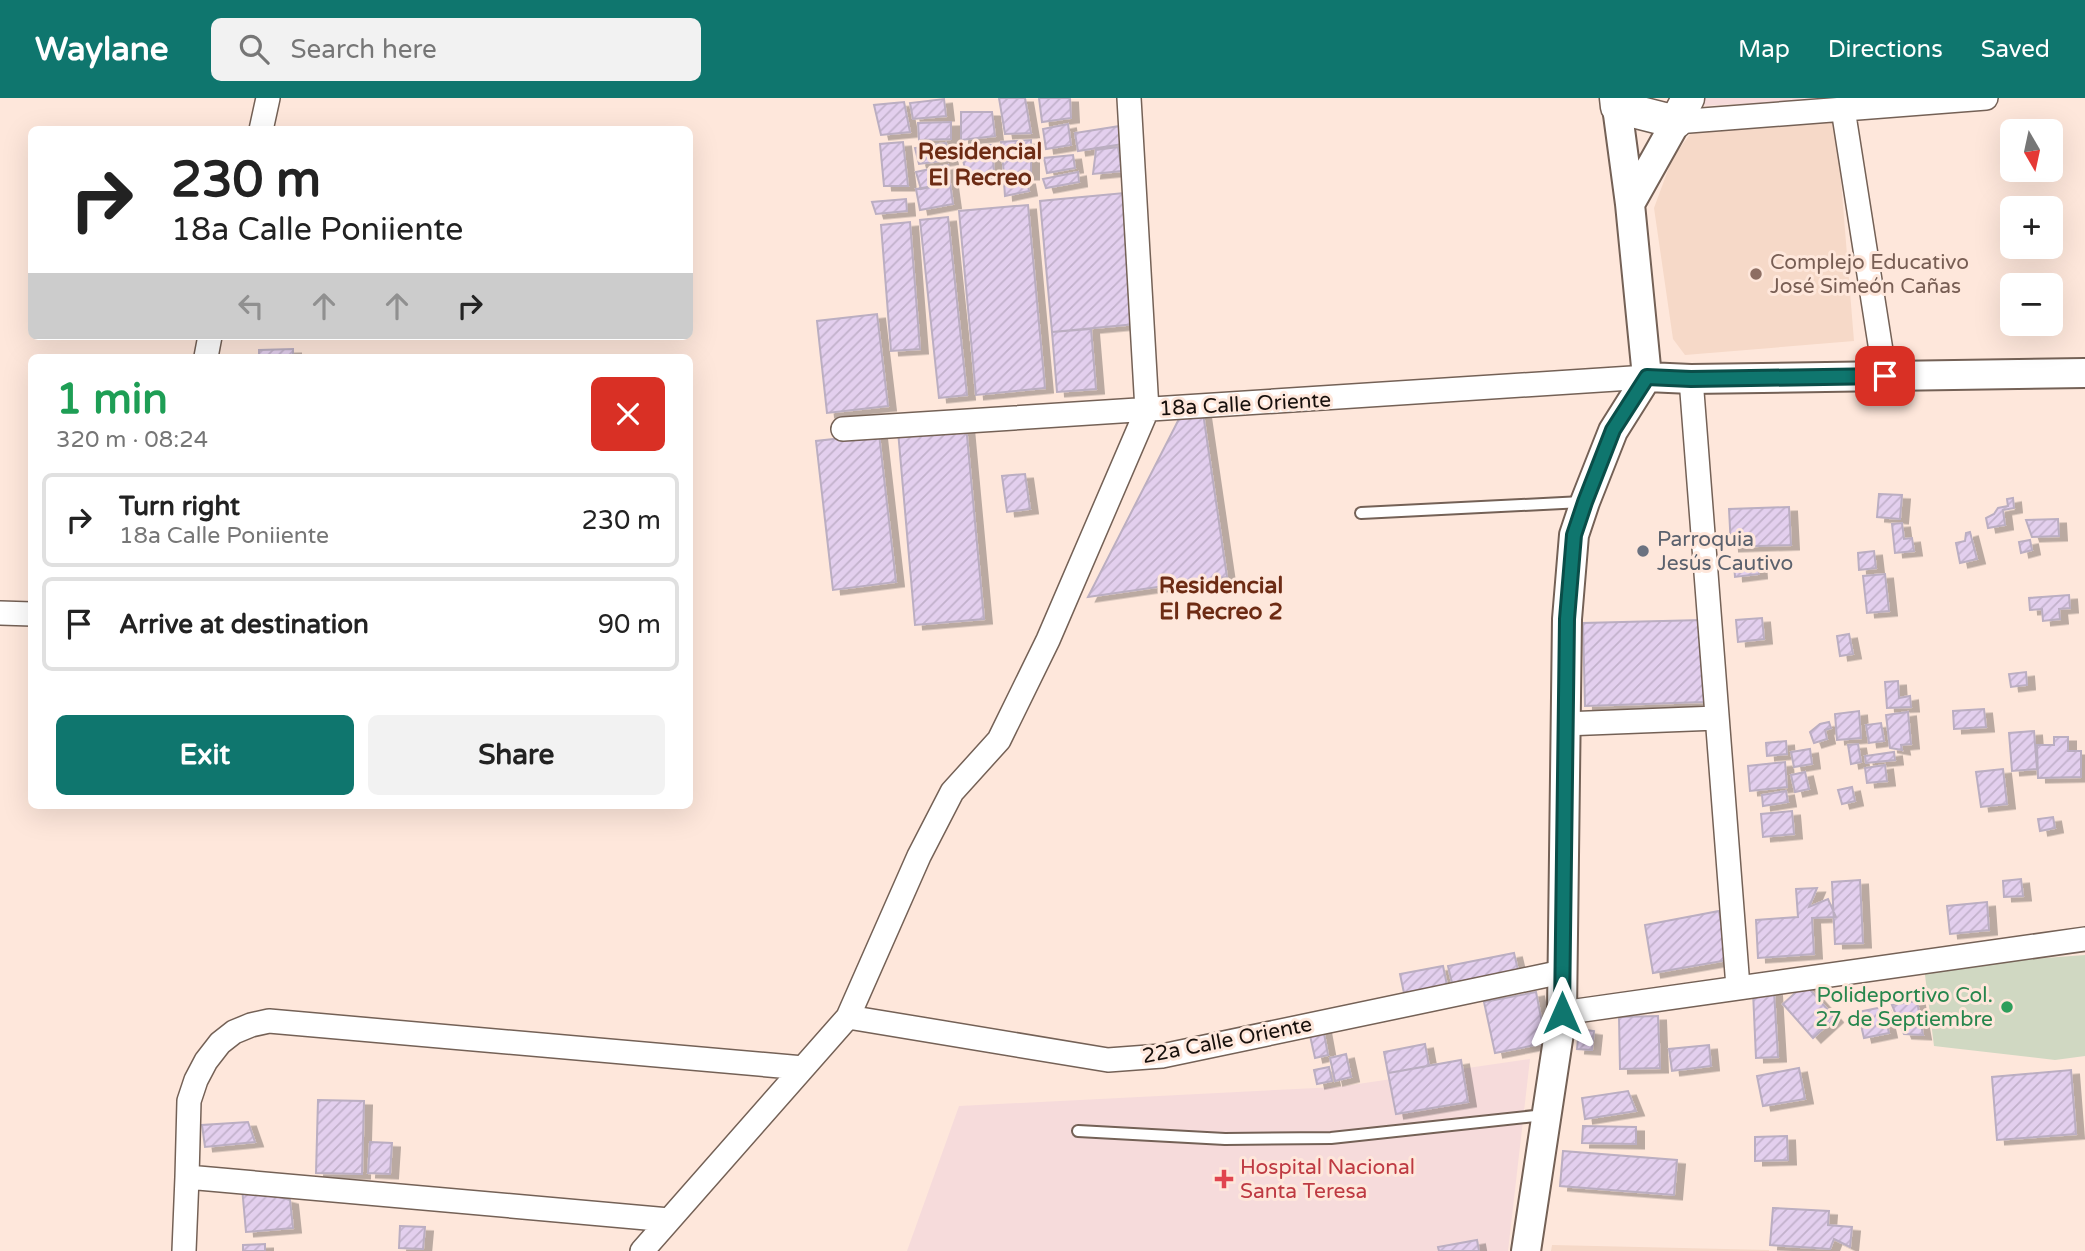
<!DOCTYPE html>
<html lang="en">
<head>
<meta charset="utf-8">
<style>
  :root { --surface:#fff; --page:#f2f2f2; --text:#222; --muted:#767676; --line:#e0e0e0; --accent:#0f766e }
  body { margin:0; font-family:"Varela Round",sans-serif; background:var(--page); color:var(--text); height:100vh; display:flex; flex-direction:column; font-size:26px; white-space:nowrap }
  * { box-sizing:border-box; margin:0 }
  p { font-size:23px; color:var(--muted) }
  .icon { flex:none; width:38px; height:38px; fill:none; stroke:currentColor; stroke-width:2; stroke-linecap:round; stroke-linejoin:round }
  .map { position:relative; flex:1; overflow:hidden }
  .drawer { position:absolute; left:28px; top:256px; width:665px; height:455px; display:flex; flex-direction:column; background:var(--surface); border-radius:10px; box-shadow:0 7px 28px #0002 }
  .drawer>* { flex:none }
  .top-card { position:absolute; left:28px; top:28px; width:665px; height:214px; border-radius:10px; box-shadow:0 7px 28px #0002; background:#fff; color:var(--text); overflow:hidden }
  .needle { width:46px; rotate:171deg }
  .buttons { position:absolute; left:2000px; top:21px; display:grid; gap:14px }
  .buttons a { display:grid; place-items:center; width:63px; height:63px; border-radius:10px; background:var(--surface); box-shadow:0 7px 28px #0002; font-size:35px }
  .pin { position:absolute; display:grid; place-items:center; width:60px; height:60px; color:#fff; margin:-30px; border-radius:14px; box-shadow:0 4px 10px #0006 }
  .me { position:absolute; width:77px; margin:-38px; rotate:0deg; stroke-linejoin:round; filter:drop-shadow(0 0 5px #0008) }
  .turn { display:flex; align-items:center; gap:24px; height:147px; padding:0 28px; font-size:32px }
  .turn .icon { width:91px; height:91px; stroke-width:2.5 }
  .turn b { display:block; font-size:49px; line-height:60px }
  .lanes { display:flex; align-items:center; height:66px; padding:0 28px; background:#0003; justify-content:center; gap:35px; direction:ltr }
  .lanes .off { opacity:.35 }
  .round { display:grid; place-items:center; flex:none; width:74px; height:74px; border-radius:10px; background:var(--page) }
  .overview { display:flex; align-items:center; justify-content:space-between; height:119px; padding:0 28px }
  h1 { font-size:42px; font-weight:800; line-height:52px; color:#1e9e55 }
  .primary-button { display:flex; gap:14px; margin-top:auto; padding:14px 28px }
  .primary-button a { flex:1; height:80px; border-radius:10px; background:var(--accent); color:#fff; font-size:28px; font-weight:800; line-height:80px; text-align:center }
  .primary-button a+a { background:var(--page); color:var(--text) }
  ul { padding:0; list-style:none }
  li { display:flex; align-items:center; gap:21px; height:94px; margin:0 14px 10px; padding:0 14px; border:4px solid var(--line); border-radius:10px }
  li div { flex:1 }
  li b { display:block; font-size:26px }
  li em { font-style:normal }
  header { display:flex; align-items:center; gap:42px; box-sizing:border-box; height:98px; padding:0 35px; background:var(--accent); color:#fff }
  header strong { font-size:33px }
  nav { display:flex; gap:38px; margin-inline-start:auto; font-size:24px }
  .search { width:490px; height:63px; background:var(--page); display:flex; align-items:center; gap:18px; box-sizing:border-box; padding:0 24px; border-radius:10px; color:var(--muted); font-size:26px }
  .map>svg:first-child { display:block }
  .built { fill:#f6d9c8 }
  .medical { fill:#f6dbdb }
  .garden { fill:#d0d8c2 }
  .building { fill:url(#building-hatch); stroke:#bbaec1; stroke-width:2; filter:url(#shadow) }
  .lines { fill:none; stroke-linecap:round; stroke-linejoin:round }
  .service-casing { stroke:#746156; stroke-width:14 }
  .minor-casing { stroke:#746156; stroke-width:26 }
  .tertiary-casing { stroke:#746156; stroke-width:32 }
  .secondary-casing { stroke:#746156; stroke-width:35 }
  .service { stroke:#fff; stroke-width:10 }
  .minor { stroke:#fff; stroke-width:23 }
  .tertiary { stroke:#fff; stroke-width:28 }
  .secondary { stroke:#fff; stroke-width:32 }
  .route-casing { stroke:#0a4d48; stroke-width:18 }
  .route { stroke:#0f766e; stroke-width:12 }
  .education-dot { fill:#8d6e63; stroke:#fee7db; stroke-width:2.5 }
  .worship-dot { fill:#6b7280; stroke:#fee7db; stroke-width:2.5 }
  .leisure-dot { fill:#2e9e5b; stroke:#fee7db; stroke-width:2.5 }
  .health-dot { fill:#e0444e; stroke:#fee7db; stroke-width:2.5 }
  .labels { text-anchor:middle; stroke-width:6; stroke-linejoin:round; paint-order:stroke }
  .education-label { font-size:21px; fill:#785e54; stroke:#fee7db; text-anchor:start }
  .street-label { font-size:21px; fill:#17100c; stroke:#fee7db }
  .worship-label { font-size:21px; fill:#5b616d; stroke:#fee7db; text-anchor:start }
  .leisure-label { font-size:21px; fill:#27864d; stroke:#fee7db; text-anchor:end }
  .health-label { font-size:21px; fill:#be3a42; stroke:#fee7db; text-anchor:start }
  .neighbourhood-label { font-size:23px; font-weight:bold; fill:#6d2b14; stroke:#fee7db }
</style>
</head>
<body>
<header>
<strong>Waylane</strong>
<div class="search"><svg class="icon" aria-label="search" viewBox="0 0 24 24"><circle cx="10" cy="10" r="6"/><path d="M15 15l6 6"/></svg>Search here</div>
<nav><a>Map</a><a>Directions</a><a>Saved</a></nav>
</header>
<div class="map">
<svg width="2085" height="1153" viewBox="0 0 2085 1153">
  <defs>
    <pattern id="building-hatch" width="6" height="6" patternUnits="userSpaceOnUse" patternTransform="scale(1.75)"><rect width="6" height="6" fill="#e3cfee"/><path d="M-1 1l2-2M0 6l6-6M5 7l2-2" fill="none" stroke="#c2b1cb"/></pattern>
    <filter id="shadow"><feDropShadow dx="8" dy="4.5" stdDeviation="0" flood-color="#0004"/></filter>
  </defs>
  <rect width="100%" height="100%" fill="#fee7db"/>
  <path class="built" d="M1836 21 1854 243 1685 257 1673 241 1654 110 1672 61 1693 32Z
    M1552 1147 1769 1152V1153H1551Z"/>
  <path class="medical" d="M1705 0H1857L1700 8Z
    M1530 961 1508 1153H907L959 1008 1337 989Z"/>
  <path class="garden" d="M2085 857V958L2055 962 1934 948 1924 869Z"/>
  <path class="building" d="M999 0H1025L1031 35 1005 36Z
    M1039 0H1070L1071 20 1042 24Z
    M944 1 946 18 913 21 910 5Z
    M904 4 910 34 881 37 874 7Z
    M961 14H992L995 38 961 42Z
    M951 24V41L919 42 918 25Z
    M1068 26 1071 47 1046 51 1043 31Z
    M1120 28 1123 46 1078 53 1075 35Z
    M1031 42V77H1004L1001 44Z
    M903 44 908 88H884L880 46Z
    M946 45 950 62 919 66 915 50Z
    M992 47 994 75 966 77 961 51Z
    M1118 49 1122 73 1093 76 1096 52Z
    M1073 57 1075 70 1047 75 1044 60Z
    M948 67 950 85 921 91 916 74Z
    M1078 74 1079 84 1046 90 1043 81Z
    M1027 82 1029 93 1005 98 1004 84Z
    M950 85 953 106 920 112 916 91Z
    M1124 95 1136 226 1052 234 1040 103Z
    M906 101 907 113 876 116 872 104Z
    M1028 107 1045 290 976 297 959 113Z
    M948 119 967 297 939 300 920 122Z
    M910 124 920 251 891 253 881 127Z
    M877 216 888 308 827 315 817 223Z
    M1091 231 1096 291 1057 294 1052 234Z
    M293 251V259H259V252Z
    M1203 315 1227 479 1088 499 1180 319Z
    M966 327 984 521 915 527 898 333Z
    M879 336 896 484 833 492 816 343Z
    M1025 376 1030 411 1007 414 1002 378Z
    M1879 396 1902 397 1900 421 1877 419Z
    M2013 400 2014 410 2003 412 2005 427 1988 430 1986 420 1994 416 1998 410 2008 408 2007 401Z
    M1789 409 1791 447 1731 449 1729 411Z
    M2058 421 2059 438 2032 439 2026 422Z
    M1902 425 1904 441 1912 440 1914 453 1895 455 1892 426Z
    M1970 434 1977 461 1960 465 1956 445 1965 443 1966 435Z
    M2030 442 2032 452 2021 455 2019 444Z
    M1874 453 1876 470 1859 472 1858 455Z
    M1758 463 1759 476 1735 479 1734 466Z
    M1885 476 1889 513 1867 515 1863 478Z
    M2069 497 2070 510 2059 511 2060 521 2043 523 2042 511 2030 512 2029 500Z
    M1762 520 1764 541 1738 544 1736 522Z
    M1702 522 1704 604 1585 608 1583 525Z
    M1849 536 1853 556 1840 558 1837 538Z
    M2026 574 2027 587 2011 589 2009 576Z
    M1898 583 1899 600 1910 598 1911 609 1887 610 1885 584Z
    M1984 611 1986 629 1954 631 1953 613Z
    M1859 613 1861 640 1837 642 1835 616Z
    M1908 614 1911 646 1901 647 1902 652 1890 650 1886 617Z
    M1829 624 1831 630 1825 632 1827 641 1814 645 1810 634 1820 626Z
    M1881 625 1884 643 1869 645 1866 627Z
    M2034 633 2037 671 2012 673 2009 635Z
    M2054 639H2068V653H2081V679L2038 680 2037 647H2054Z
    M1786 643 1787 656 1767 658 1766 645Z
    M1858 646 1861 664 1851 666 1848 647Z
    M1810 651 1812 666 1794 669 1791 654Z
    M1894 654 1895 662 1866 665 1865 658Z
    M1785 664 1787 689 1750 693 1748 668Z
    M1885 667 1887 683 1867 685 1865 670Z
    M2003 671 2007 706 1981 709 1976 674Z
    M1805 674 1809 691 1795 694 1791 677Z
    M1852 689 1855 703 1842 706 1838 692Z
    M1786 693 1788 704 1763 708 1762 697Z
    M1792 713 1794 736 1763 739 1761 716Z
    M2053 719 2055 730 2040 733 2038 721Z
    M2021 781 2023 798 2004 799 2003 783Z
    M1860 782 1863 845 1835 846 1832 784Z
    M1817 790 1809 809 1828 801 1836 819 1812 820 1814 856 1758 860 1756 822 1798 819 1796 791Z
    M1987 804 1989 832 1950 836 1947 808Z
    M1719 813 1728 862 1653 875 1645 827Z
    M1514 855 1518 872 1452 885 1448 868Z
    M1443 868 1447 887 1404 895 1400 876Z
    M1805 886 1835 920 1813 940 1783 906Z
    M1774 893 1778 959 1756 960 1753 894Z
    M1536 894 1546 945 1495 955 1484 904Z
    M1917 903 1923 937 1904 936 1892 907Z
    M1883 909 1889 935 1864 940 1858 914Z
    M1658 918 1660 970 1620 971 1619 919Z
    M1323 930 1328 957 1315 960 1309 933Z
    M1579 931 1594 933 1592 952 1577 951Z
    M1425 946 1429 968 1388 975 1384 954Z
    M1709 947 1711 968 1672 973 1669 951Z
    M1346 956 1351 979 1335 983 1330 960Z
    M1461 962 1468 1004 1396 1016 1388 975Z
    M1329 969 1332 983 1317 986 1314 972Z
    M1799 970 1805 1001 1763 1008 1757 978Z
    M2071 972 2076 1036 1997 1042 1992 979Z
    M1628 993 1636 1013 1585 1021 1582 1000Z
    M318 1002 364 1003 362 1076 316 1075Z
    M248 1024 255 1044 205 1049 202 1027Z
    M1583 1028 1636 1029V1046L1582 1045Z
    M1787 1038 1788 1062 1755 1063V1039Z
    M370 1044 392 1045 390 1076 368 1075Z
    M1563 1053 1677 1062 1674 1097 1560 1088Z
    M242 1089 290 1102 293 1130 246 1134Z
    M1773 1110 1829 1113 1828 1127 1852 1129 1850 1149 1834 1141 1830 1151 1770 1147Z
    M400 1128 425 1129 423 1151 399 1150Z
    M1477 1142 1479 1153H1439L1438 1149Z
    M265 1146V1153H243V1147Z"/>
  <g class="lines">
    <g class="service-casing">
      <path id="service" d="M1361 415 1582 404
        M1078 1033 1225 1041 1331 1040 1544 1017"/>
    </g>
    <g class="minor-casing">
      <path id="minor" d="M1843 11 1885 278
        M1676 24 1986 0
        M261 32 268 0
        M206 259 210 238
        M1691 281 1738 889
        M843 331 1647 279
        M0 515 32 516
        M1564 626 1717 620
        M1562 915 2085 841
        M848 919 1108 962 1162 958 1562 874
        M187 1079 189 1003 196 982 206 963 220 945 234 934 251 927 269 923 803 970
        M184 1153 187 1079 669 1122
        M642 1153 848 919 919 758 952 694 999 642 1048 542 1147 312 1129 0"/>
    </g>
    <g class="tertiary-casing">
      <path id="tertiary" d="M1630 106 1676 24
        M1647 279 1691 281 2085 275
        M1526 1153 1562 915 1567 521 1574 437 1585 404 1613 333 1647 279 1630 106 1617 9"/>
    </g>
    <g class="secondary-casing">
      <path id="secondary" d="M1616 0 1617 9 1676 24 1688 0"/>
    </g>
    <use href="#service" class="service"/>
    <use href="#minor" class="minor"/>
    <use href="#tertiary" class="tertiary"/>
    <use href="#secondary" class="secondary"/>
  </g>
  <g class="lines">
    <g class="route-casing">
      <path id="route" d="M1562 915 1567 521 1574 437 1585 404 1613 332 1647 279 1691 281 1885 278"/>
    </g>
    <use href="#route" class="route"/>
  </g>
  <circle class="education-dot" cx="1756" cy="176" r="7"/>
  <circle class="worship-dot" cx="1643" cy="453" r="7"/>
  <circle class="leisure-dot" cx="2007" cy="909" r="7"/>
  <path class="health-dot" d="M1220.5 1070.5h7v7h7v7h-7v7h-7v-7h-7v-7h7z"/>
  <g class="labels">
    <g class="education-label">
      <text x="1770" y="171">Complejo Educativo<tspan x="1770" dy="24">José Simeón Cañas</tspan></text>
    </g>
    <g class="street-label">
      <text transform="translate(1245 306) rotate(-3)" y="7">18a Calle Oriente</text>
      <text transform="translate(1227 942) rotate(-11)" y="7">22a Calle Oriente</text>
    </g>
    <g class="worship-label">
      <text x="1657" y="448">Parroquia<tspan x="1657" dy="24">Jesús Cautivo</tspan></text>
    </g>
    <g class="leisure-label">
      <text x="1993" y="904">Polideportivo Col.<tspan x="1993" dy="24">27 de Septiembre</tspan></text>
    </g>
    <g class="health-label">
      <text x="1240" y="1076">Hospital Nacional<tspan x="1240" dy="24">Santa Teresa</tspan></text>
    </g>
    <g class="neighbourhood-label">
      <text x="980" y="61">Residencial<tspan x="980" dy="26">El Recreo</tspan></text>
      <text x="1221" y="495">Residencial<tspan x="1221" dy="26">El Recreo 2</tspan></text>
    </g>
  </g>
</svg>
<div class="buttons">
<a><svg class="needle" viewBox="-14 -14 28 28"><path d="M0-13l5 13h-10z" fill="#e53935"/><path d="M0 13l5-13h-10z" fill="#767676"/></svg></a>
<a>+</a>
<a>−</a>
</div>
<div class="pin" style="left:1885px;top:278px;background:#d93025"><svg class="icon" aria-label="arrive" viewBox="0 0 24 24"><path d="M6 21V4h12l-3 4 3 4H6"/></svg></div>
<svg class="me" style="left:1562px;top:915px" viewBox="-20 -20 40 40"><path d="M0-17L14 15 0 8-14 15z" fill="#0f766e" stroke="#fff" stroke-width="4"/></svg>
<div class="top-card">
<div class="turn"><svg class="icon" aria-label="right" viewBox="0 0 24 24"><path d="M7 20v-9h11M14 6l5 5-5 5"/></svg><div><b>230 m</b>18a Calle Poniiente</div></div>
<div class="lanes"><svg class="icon off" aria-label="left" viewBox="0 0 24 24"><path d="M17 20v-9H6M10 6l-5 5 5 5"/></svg><svg class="icon off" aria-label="ahead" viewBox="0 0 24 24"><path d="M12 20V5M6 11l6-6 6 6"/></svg><svg class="icon off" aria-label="ahead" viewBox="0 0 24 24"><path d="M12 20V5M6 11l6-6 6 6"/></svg><svg class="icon" aria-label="right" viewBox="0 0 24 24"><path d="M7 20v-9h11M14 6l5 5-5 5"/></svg></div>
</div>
<section class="drawer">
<div class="overview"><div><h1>1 min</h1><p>320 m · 08:24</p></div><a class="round" style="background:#d93025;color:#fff"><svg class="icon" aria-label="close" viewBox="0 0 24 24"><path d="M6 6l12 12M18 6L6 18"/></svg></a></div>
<ul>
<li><svg class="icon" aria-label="right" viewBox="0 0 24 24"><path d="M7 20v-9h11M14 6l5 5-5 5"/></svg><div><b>Turn right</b><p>18a Calle Poniiente</p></div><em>230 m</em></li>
<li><svg class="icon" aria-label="arrive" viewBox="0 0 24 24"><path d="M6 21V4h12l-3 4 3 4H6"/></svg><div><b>Arrive at destination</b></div><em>90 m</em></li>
</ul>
<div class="primary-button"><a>Exit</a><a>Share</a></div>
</section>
</div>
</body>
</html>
